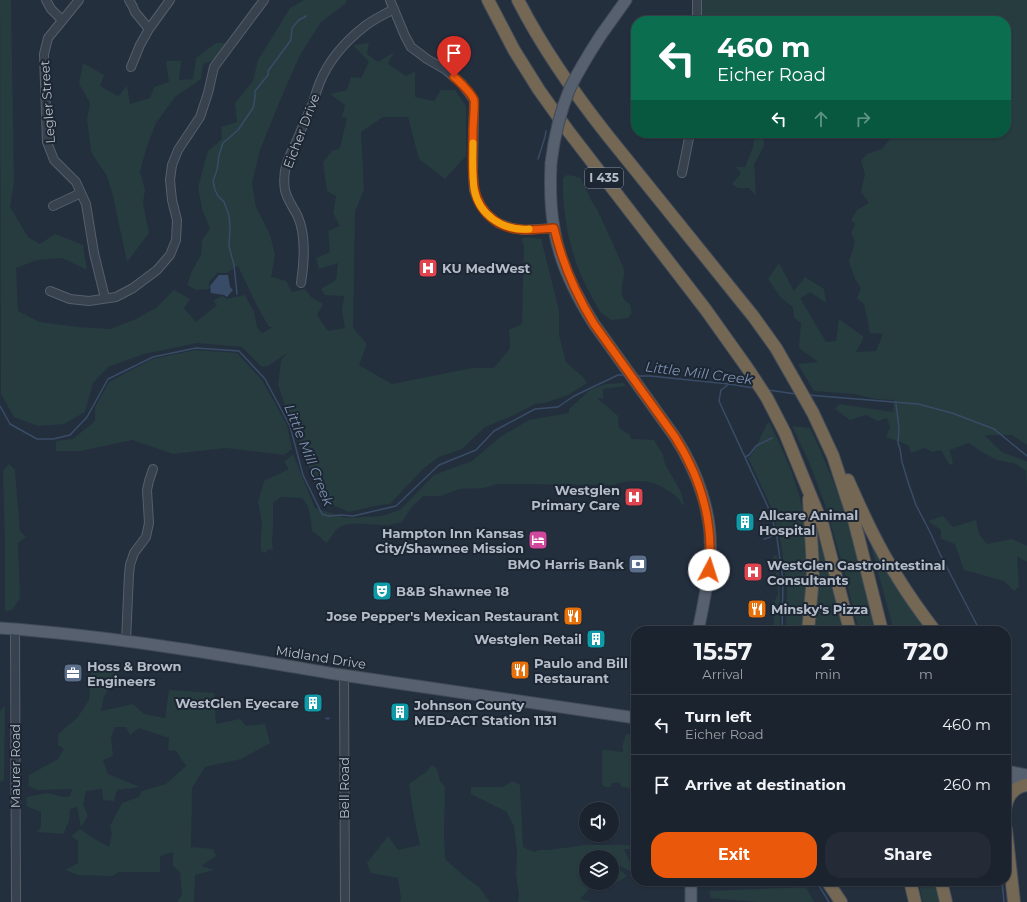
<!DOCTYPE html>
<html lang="en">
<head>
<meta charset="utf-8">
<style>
  :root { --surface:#1b232e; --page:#242b36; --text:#f1f3f6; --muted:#a0a4aa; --line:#39404a; --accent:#ea580c }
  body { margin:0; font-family:Montserrat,sans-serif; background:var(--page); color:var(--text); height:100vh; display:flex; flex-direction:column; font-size:15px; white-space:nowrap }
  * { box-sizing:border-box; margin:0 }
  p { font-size:13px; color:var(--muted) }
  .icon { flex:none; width:22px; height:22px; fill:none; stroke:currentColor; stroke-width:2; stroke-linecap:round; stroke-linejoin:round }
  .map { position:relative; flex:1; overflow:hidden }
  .panel { position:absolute; left:631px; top:626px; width:380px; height:260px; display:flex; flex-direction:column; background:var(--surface); border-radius:16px; box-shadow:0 1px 3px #0004,0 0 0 1px var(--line) }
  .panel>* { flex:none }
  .hud { position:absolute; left:631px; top:16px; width:380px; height:122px; border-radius:16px; box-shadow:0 1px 3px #0004,0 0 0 1px var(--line); background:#0b6e4f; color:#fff; overflow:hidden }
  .buttons { position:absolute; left:579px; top:802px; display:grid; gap:8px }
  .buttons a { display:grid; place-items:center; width:40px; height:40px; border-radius:50%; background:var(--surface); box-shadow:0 1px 3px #0004,0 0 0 1px var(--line); font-size:20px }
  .pin { position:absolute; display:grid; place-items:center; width:34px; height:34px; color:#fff; margin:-41px -17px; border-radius:50% 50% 50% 0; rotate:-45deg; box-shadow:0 0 4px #0007 }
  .pin .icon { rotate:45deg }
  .me { position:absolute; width:44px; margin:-22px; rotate:5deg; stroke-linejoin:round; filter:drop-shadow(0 0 3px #0008) }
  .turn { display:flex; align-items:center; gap:14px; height:84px; padding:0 20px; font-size:18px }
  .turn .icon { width:52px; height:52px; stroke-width:2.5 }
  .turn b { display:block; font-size:28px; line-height:34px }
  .lanes { display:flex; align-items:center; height:38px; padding:0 20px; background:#0003; justify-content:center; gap:20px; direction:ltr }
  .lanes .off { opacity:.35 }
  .eta { display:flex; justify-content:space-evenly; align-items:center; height:68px; text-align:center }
  .eta b { font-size:24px; font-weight:700; line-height:28px }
  .cta { display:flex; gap:8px; margin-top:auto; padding:8px 20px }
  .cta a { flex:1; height:46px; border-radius:16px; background:var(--accent); color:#fff; font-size:16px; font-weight:700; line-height:46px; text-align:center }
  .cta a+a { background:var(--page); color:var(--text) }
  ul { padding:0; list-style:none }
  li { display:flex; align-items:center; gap:12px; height:60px; padding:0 20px; border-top:1px solid var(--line) }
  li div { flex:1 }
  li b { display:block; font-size:15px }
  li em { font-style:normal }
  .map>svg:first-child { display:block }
  .green { fill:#263c3f }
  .water { fill:#394c67 }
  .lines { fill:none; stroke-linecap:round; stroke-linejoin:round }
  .stream { stroke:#394c67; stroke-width:1.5 }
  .minor-casing { stroke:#565f6c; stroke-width:10 }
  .major-casing { stroke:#414a57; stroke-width:13 }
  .highway-casing { stroke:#434c59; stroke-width:14 }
  .minor { stroke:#38414e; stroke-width:8 }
  .major { stroke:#56606e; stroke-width:11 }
  .highway { stroke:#746855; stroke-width:12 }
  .major-bridge-casing { stroke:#414a57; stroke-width:13; stroke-linecap:butt }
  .major-bridge { stroke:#56606e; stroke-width:11 }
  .route-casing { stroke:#983908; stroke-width:10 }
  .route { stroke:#ea580c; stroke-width:7 }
  .slow { stroke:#f59e0b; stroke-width:7 }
  .labels { text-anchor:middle; stroke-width:4; stroke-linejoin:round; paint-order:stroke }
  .shield { fill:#1d2633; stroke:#878f9c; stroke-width:1 }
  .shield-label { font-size:12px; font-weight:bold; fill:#b4bcc9 }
  .street-label { font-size:13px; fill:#b4bcc9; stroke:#1d2633 }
  .poi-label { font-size:13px; font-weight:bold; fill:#b4bcc9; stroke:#1d2633; text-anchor:start }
  .water-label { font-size:14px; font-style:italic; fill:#7c92b1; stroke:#1d2633 }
</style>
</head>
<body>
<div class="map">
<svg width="1027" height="902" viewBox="0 0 1027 902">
  <rect width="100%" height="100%" fill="#242f3e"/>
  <path class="green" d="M0 0H11L14 182 10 207 28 237 40 244 55 234 83 245 87 270 62 258 37 260 16 268 18 311 39 322 78 327 110 329 136 319 156 308 174 290 190 299 184 308 196 322 217 305 213 301 222 296 227 299 245 295 254 312 257 327 262 333 273 327H269L256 304 238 266 226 273H217L209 282V289L196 290 187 285 192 271 201 255 202 240 210 229 202 209 198 187 208 151 222 139 221 127 237 122 235 103 253 81 258 60 273 36 290 8 304 0H347L345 4 321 22 300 55 279 103 260 150 252 183 256 207 270 235 275 255 271 277 286 281 292 292 305 289 311 297 323 304 317 315 328 331 345 328 342 310 344 296 325 295 321 289 336 280 338 263 319 269 316 258 330 252 328 231 340 226 333 213 336 196 327 191 323 162 332 151 340 148 347 118 342 117 345 105 330 94 347 90 351 77 361 78 369 62 353 45 369 43 367 54 378 62 394 52 388 64 406 76 415 71V97L434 101 441 90H455L466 106V156L445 179 419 159 408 117H383L361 132 364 190 355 212 353 328 367 344 359 365 392 384 472 368H494L510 348 509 330 522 324 524 245 521 239C527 236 534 238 541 239L559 310V335L566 362 584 378 587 383 568 395 545 403 535 404 514 415 485 427 462 449 439 457 424 468 390 504 379 505 349 512 321 500 296 431 286 409 278 384 281 360 287 353 268 366 262 367 242 347 197 343 144 354 108 367 93 383 85 412 64 424 38 426 14 417 1 394Z
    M700 0H1027V445L1012 435H984L1002 452 1023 460 1027 462V489L1026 471 1016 464 997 460 982 452 969 443 950 450 953 465 949 464 941 450 932 452 925 448 911 453 908 445 886 437 890 427 887 418 878 421 866 415 850 420 835 409 839 404 893 412 894 400 876 399 854 394 814 391 798 364 818 362 799 348 801 323 794 318 793 307 781 298 768 279 779 263 794 291 805 277 824 289 826 303 810 292 800 298 826 342 836 341 839 319 864 337 856 352 876 351 883 334 870 333 864 304 857 298 861 288 855 279 849 261 855 242 851 233 855 224 851 220 857 210 869 203 861 192 865 174 861 161 867 154 882 149 894 133H1006V21H700Z
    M216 43H227L214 60 203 64 201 79 175 97 156 123 146 149 140 172 145 190 143 203 149 233 127 262 113 196 107 176 91 152 87 120 90 103 79 84 83 63 104 75 100 86 118 96 127 86 130 104 150 98 154 87 169 82 166 61H181L179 80 193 79 196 58Z
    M755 133H770L763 135 764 146 754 165 755 176 756 195 749 188H738L732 184 741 173 736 167H745L753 147Z
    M567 175 575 176 580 178 583 183 592 202 597 209 623 266C628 280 613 295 630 304L632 313 628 318 611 320C608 317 604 315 601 313 597 308 595 302 592 297 571 261 562 218 563 178Z
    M196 350 237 353 262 380 287 425 292 449 284 455 226 448 173 454 132 440 81 451H56V441L73 439 95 421V407L109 382 152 359Z
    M623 383 627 386 603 389V398H597L618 416 619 428 630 435 631 439 654 440 663 455 665 464 681 492 684 504 683 505H682C681 503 679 499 677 497 674 493 654 482 649 482 642 480 621 481 614 485L498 484 483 488 459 489 441 496H423L411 508 402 522C397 523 392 525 386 525 372 526 352 520 340 527 333 530 332 539 326 543L320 537 312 531 311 520 308 506 302 498 281 497 273 503V527L272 544 273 549 267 550 266 553 261 551V533L262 525 258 501 264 481 289 469 284 462 293 454 315 508 346 518 382 516 400 510 434 475 472 461 500 437 529 420 569 413V409L590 390 606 384Z
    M769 422C790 463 808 508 808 554 809 562 807 571 807 579 805 596 804 614 803 631H786L787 589 781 543 771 507 748 457H750L758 442 767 424Z
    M792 426 810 428C825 460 839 493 849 527 859 561 866 596 875 631H859L843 567 826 507 809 462Z
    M9 464 15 470 20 531 26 537 18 543 20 598 12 610 5 611V548L3 470Z
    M943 516 953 527 976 520 979 534 987 544 1012 539 1027 546V562L1017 556 1019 587 1014 591 1004 581 964 570 955 544 941 539V530L928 521Z
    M817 533 829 574 843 631H813Z
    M869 539 931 631H894Z
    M777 555C781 580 780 606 780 631H773L775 600 778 594 776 575 773 556Z
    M101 662 119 674 104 696 101 711 133 704 144 714 165 718 169 690 214 693 216 724 240 719 246 726 265 724 270 743 241 759 205 767 192 788 191 847 213 849 216 856 201 866 214 870 195 875 194 902H178V900L182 895 180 872 173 866V852L160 856V872H119L112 876 78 875 65 870 78 863V841L71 836 80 829 93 838 109 847 112 834 110 826 122 803 139 797 142 791 166 784 186 766 176 751 168 750 169 738 139 728 130 735 126 727H115L111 737 113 756 103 760 108 774 140 787 117 790 114 801 103 800 102 789 86 791 83 804 88 816 81 827 77 807 70 809 69 821 63 834 37 832 41 827V812L26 806 27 797 47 793 63 797 70 796 72 789 38 790 28 786 29 775 58 759 64 749 58 745V734L77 718 89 700 91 670Z
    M5 706 4 780 0 782V711Z
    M626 734 636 735V789L621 787 619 782 612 783 611 785 612 786 610 787H605L602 784V750H606L623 752V749L622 747Z
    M432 765 437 769 440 781 445 787 444 832 445 859 464 876 479 887 490 902H400L401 898 398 878 371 873 367 863 388 836 398 850 420 845 414 818 409 784 426 772Z
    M512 781 520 785 523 847 534 852 539 850H549L585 845H623L636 846V851L632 849H624L635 874 612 861V857H586V883H612V874L622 871 627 876C614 885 606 888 590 888L580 899 593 902H518L519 896 516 874 517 852 514 827 507 812 471 794V787H503Z
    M918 881H934L939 902H923Z
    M806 887 814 902H758L711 898 709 891Z"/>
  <path class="water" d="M219 275H228L230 287 233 290 227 297 224 295 211 293 210 286Z"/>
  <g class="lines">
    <path class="stream" d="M538 159 545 137 546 131
      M237 294 234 265 229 246 230 229 229 215 224 202 218 196 215 190 213 181 217 170 219 155 223 143 238 130 253 108 255 98V91L268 75V71L291 40 292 28 299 20 306 16
      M637 376H650L729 384 754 388
      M729 384 721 390 719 401 768 507 776 531 783 580 782 631
      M768 390 796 394
      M808 395 918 404 952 413 994 429 1027 456
      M896 404 899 428 898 443 900 449 902 462 909 485 916 505 930 532 940 554 980 631
      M0 406 10 424 37 439H53L70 435 87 417 108 379 153 357 196 348 239 351 265 379 290 426 303 475 322 514 328 516 341 515 353 516 396 506 439 465 476 450 494 431 535 409 558 407 574 396 618 375H625
      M745 457 749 455 756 446 772 438
      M764 539 768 538 776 533
      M550 639V637
      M326 718 328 719 329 718
      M816 881 829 902
      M1002 881 1004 902"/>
    <g class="minor-casing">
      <path id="minor" d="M46 0 51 9 62 20
        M79 0 48 38 44 54 47 142 54 160 76 182 86 204 94 253 105 298
        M129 0 133 7 135 12 149 29
        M390 0 405 36 411 47 427 59 446 70 462 84 474 100 473 173 474 190 477 198 481 206 487 214 498 223 512 228 524 230 554 228
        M697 21V0
        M131 67 140 45 149 29 170 0
        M682 173 690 133
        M53 206 81 193
        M301 283C304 264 306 235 298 217 294 208 287 200 285 190 281 166 292 153 300 133 304 123 308 114 312 105 315 97 317 89 320 82 329 60 347 40 365 26 374 19 385 14 394 9
        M50 291 70 299 89 301 116 297 133 288 157 270 170 255 176 240 177 220 172 200 170 180 172 165 178 150 200 117 208 93 214 67 264 0
        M15 629 16 902
        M126 641 129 574 130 565 134 553 146 537 149 523 147 490 149 481 153 469
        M344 675 345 902"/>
    </g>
    <g class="major-casing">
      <path id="major" d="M601 35 626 0
        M551 163C550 184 550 206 554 228 559 262 575 294 594 324L675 437C697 471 713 514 710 555 709 581 703 606 698 631
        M0 628C115 636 228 656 342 675 440 690 538 704 636 718
        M1006 771 1027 775
        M1006 781 1027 784
        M691 881V902"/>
    </g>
    <g class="highway-casing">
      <path id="highway" d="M488 0 514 50 539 90 569 132 706 310 748 369 767 398 785 433 823 526 850 631
        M518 0C543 49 574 93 608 136L753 316 776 348 788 369 813 413 833 456 854 520 882 631
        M848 480C863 514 878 547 898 578 909 596 922 614 935 631
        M808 631 812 588 813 569 809 499
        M1006 806C1008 794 1015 787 1027 785
        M1006 829 1014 902
        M827 881 841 902
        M910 881 915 902
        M941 881 946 902"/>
    </g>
    <use href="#minor" class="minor"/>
    <use href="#major" class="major"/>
    <use href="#highway" class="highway"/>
    <g class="major-bridge-casing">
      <path id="major-bridge" d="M551 163C554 138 560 112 570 88 579 70 590 52 601 35"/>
    </g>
    <use href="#major-bridge" class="major-bridge"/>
  </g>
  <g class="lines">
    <g class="route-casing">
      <path id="route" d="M454 77C459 81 472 94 474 100 475 103 473 125 473 130 473 148 471 175 475 191 479 211 497 227 517 229 529 231 542 229 554 228 562 262 575 293 594 324L675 437C701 478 714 522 709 570"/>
    </g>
    <use href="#route" class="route"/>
    <path class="slow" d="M473 143C473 158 472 174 474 189 479 216 504 231 529 229"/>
  </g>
  <defs>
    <g id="hospital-square" transform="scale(1)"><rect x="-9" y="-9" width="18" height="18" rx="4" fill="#e0444e" stroke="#1d2633"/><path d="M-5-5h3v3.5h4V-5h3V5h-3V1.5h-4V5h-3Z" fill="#fff"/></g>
    <g id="building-square" transform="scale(1)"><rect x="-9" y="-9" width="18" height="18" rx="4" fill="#0f9aa8" stroke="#1d2633"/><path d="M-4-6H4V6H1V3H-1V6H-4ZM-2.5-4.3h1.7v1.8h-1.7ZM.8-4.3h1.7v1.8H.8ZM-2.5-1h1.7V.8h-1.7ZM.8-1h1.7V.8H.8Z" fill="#fff"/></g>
    <g id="hotel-square" transform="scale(1)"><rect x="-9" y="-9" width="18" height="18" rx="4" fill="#d1479c" stroke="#1d2633"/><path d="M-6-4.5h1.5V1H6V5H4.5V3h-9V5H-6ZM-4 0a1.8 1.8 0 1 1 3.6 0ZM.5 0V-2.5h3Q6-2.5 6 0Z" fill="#fff"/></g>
    <g id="bank-square" transform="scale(1)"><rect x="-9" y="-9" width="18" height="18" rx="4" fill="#5c6f8a" stroke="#1d2633"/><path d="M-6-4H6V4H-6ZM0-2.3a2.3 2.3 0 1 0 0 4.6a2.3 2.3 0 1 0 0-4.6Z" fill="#fff"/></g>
    <g id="theatre-square" transform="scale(1)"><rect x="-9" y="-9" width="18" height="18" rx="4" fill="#0f9aa8" stroke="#1d2633"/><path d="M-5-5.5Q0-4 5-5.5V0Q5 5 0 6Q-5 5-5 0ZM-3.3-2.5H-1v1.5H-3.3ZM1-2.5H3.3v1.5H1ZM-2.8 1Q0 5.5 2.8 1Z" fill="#fff"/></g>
    <g id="restaurant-square" transform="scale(1)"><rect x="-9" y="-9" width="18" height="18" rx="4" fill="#e8710a" stroke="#1d2633"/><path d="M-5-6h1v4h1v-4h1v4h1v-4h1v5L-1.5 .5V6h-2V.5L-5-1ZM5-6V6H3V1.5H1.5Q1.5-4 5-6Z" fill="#fff"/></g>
    <g id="office-square" transform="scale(1)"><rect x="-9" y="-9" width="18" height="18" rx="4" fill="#5c6f8a" stroke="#1d2633"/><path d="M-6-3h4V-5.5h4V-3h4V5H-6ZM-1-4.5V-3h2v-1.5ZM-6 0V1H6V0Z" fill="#fff"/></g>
  </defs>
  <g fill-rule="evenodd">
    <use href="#hospital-square" x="428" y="268"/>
    <use href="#hospital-square" x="634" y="497"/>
    <use href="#building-square" x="745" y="522"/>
    <use href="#hotel-square" x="538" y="540"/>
    <use href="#bank-square" x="638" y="564"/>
    <use href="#hospital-square" x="753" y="572"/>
    <use href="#theatre-square" x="382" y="591"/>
    <use href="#restaurant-square" x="757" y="609"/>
    <use href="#restaurant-square" x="573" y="616"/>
    <use href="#building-square" x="596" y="639"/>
    <use href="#restaurant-square" x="520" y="670"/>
    <use href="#office-square" x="73" y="673"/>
    <use href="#building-square" x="313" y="703"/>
    <use href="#building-square" x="400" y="712"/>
  </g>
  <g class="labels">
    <rect class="shield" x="585" y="168" width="38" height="20" rx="3"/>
    <g class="shield-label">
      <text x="604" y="182">I 435</text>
    </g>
    <g class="street-label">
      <text transform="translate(47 102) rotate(-94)" y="5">Legler Street</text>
      <text transform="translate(301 131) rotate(-69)" y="5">Eicher Drive</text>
      <text transform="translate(321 657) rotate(9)" y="5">Midland Drive</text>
      <text transform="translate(15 766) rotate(-90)" y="5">Maurer Road</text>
      <text transform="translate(344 788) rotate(-90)" y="5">Bell Road</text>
    </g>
    <g class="poi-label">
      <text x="442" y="273">KU MedWest</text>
      <text x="620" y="495" text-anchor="end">Westglen<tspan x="620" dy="15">Primary Care</tspan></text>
      <text x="759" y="520">Allcare Animal<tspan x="759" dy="15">Hospital</tspan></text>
      <text x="524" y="538" text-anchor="end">Hampton Inn Kansas<tspan x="524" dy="15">City/Shawnee Mission</tspan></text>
      <text x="624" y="569" text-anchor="end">BMO Harris Bank</text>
      <text x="767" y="570">WestGlen Gastrointestinal<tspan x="767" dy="15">Consultants</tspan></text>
      <text x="396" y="596">B&amp;B Shawnee 18</text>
      <text x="771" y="614">Minsky's Pizza</text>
      <text x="559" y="621" text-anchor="end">Jose Pepper's Mexican Restaurant</text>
      <text x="582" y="644" text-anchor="end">Westglen Retail</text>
      <text x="534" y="668">Paulo and Bill<tspan x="534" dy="15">Restaurant</tspan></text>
      <text x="87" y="671">Hoss &amp; Brown<tspan x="87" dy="15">Engineers</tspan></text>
      <text x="299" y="708" text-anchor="end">WestGlen Eyecare</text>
      <text x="414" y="710">Johnson County<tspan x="414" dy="15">MED-ACT Station 1131</tspan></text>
    </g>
    <g class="water-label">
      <text transform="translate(699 373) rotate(7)" y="5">Little Mill Creek</text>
      <text transform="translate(309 455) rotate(68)" y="5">Little Mill Creek</text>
    </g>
  </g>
</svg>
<div class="buttons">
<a><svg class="icon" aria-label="sound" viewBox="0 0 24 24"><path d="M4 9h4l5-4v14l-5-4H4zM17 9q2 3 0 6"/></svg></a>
<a><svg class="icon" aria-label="layers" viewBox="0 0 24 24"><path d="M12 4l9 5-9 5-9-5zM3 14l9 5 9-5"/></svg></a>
</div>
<div class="pin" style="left:454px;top:77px;background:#d93025"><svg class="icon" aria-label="arrive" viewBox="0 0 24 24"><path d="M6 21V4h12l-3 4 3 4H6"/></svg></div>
<svg class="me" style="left:709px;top:570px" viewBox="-20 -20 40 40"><circle r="19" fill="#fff"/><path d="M0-13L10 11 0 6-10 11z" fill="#ea580c"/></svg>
<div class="hud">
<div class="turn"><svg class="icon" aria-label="left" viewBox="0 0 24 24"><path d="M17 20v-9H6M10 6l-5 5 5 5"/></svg><div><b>460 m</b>Eicher Road</div></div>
<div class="lanes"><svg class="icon" aria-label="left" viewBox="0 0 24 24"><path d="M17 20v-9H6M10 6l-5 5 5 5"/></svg><svg class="icon off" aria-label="ahead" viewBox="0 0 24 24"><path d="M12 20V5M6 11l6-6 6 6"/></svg><svg class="icon off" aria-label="right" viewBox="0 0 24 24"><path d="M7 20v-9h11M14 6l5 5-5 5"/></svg></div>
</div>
<section class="panel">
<div class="eta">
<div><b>15:57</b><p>Arrival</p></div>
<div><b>2</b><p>min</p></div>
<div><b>720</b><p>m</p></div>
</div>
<ul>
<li><svg class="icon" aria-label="left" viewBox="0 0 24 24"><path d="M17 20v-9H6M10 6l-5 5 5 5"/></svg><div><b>Turn left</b><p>Eicher Road</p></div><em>460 m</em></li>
<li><svg class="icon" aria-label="arrive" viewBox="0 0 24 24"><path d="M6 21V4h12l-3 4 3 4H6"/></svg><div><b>Arrive at destination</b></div><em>260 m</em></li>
</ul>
<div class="cta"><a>Exit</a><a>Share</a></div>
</section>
</div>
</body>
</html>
